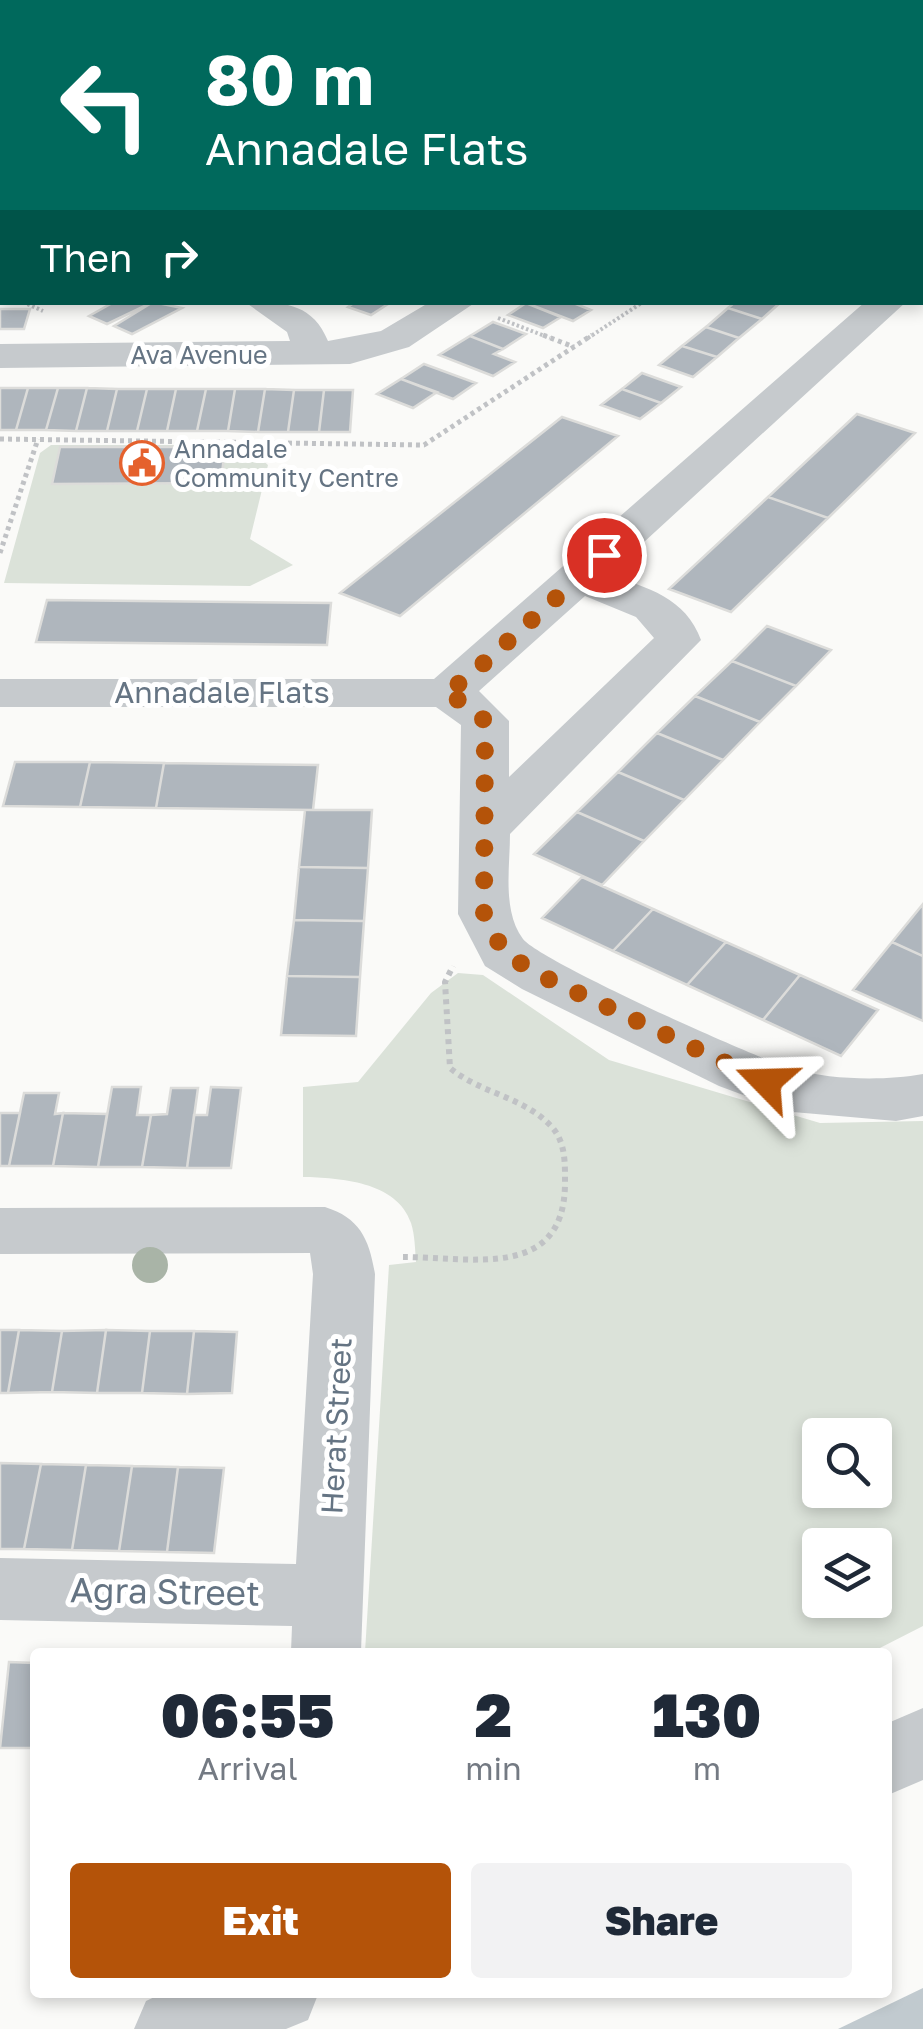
<!DOCTYPE html>
<html lang="en">
<head>
<meta charset="utf-8">
<style>
  :root { --surface:#fff; --page:#f2f2f3; --text:#1f2937; --muted:#747a83; --accent:#b45309 }
  body { margin:0; font-family:"Golos Text",sans-serif; background:var(--page); color:var(--text); height:100vh; display:flex; flex-direction:column; font-size:38px; white-space:nowrap }
  * { box-sizing:border-box; margin:0 }
  p { font-size:32px; color:var(--muted) }
  .icon { flex:none; width:55px; height:55px; fill:none; stroke:currentColor; stroke-width:2; stroke-linecap:round; stroke-linejoin:round }
  .map { position:relative; flex:1; overflow:hidden }
  .drawer { position:absolute; left:30px; top:1648px; width:862px; height:350px; display:flex; flex-direction:column; background:var(--surface); border-radius:10px; box-shadow:0 5px 15px #0003 }
  .drawer>* { flex:none }
  .top-card { position:absolute; left:0px; top:0px; width:925px; height:305px; box-shadow:0 5px 15px #0003; background:#00695c; color:#fff; overflow:hidden }
  .buttons { position:absolute; left:802px; top:1418px; display:grid; gap:20px }
  .buttons a { display:grid; place-items:center; width:90px; height:90px; border-radius:10px; background:var(--surface); box-shadow:0 5px 15px #0003; font-size:50px }
  .pin { position:absolute; display:grid; place-items:center; width:85px; height:85px; color:#fff; margin:-42px; border:5px solid #fff; border-radius:50%; box-shadow:0 2px 10px #0007 }
  .me { position:absolute; width:110px; margin:-55px; rotate:292deg; stroke-linejoin:round; filter:drop-shadow(0 0 8px #0008) }
  .turn { display:flex; align-items:center; gap:35px; height:210px; padding:0 40px; font-size:45px }
  .turn .icon { width:130px; height:130px; stroke-width:2.5 }
  .turn b { display:block; font-size:70px; line-height:85px }
  .then { display:flex; align-items:center; height:95px; padding:0 40px; background:#0003; gap:20px; font-size:38px }
  .eta { display:flex; justify-content:space-evenly; align-items:center; height:170px; text-align:center }
  .eta b { font-size:60px; font-weight:800; line-height:70px }
  .cta { display:flex; gap:20px; margin-top:auto; padding:20px 40px }
  .cta a { flex:1; height:115px; border-radius:10px; background:var(--accent); color:#fff; font-size:40px; font-weight:800; line-height:115px; text-align:center }
  .cta a+a { background:var(--page); color:var(--text) }
  .map>svg:first-child { display:block }
  .green { fill:#dbe2d9; fill-rule:evenodd }
  .water { fill:#c1cacf }
  .building { fill:#afb6bd; stroke:#dcdcda; stroke-width:2.5 }
  .lines { fill:none; stroke-linecap:round; stroke-linejoin:round }
  .path-far2 { stroke:#c0c2c5; stroke-width:4; stroke-dasharray:2.5 2.5; stroke-linecap:butt }
  .path-far1 { stroke:#c0c2c5; stroke-width:5; stroke-dasharray:4 4; stroke-linecap:butt }
  .path { stroke:#c0c2c5; stroke-width:6; stroke-dasharray:5 5; stroke-linecap:butt }
  .service { fill:#c6cacd; fill-rule:evenodd }
  .minor { fill:#c6cacd; fill-rule:evenodd }
  .tertiary { fill:#c6cacd; fill-rule:evenodd }
  .tree { fill:#a9b4a7 }
  .route { stroke:#b45309; stroke-width:18; stroke-dasharray:0 32.4 }
  .labels { text-anchor:middle; stroke-width:10; stroke-linejoin:round; paint-order:stroke }
  .far-street-label { font-size:25px; fill:#657483; stroke:#fff }
  .far-poi-label { font-size:25px; fill:#657483; stroke:#fff; text-anchor:start }
  .street-label { font-size:30px; fill:#657483; stroke:#fff }
  .near-street-label { font-size:35px; fill:#657483; stroke:#fff }
</style>
</head>
<body>
<div class="map">
<svg width="923" height="2029" viewBox="0 0 923 2029">
  <rect width="100%" height="100%" fill="#fafaf8"/>
  <path class="green" d="M51 445H245L268 465 250 539 293 565 250 586 4 583 40 453Z
    M458 973 483 975 609 1060 820 1123 923 1121V1626L872 1652H365L389 1265 416 1262C415 1250 415 1235 411 1223 397 1181 339 1178 303 1177V1087L358 1082 431 993ZM875 1435V1490H820V1435ZM820 1545H875V1600H820Z"/>
  <path class="water" d="M923 1988V2029H838Z"/>
  <path class="building" d="M114 302H153L107 324 89 316Z
    M153 302 182 308 132 334 114 326Z
    M355 302H391L371 315 348 307Z
    M571 302 591 310 573 321 526 303Z
    M735 302H781L762 319 728 308Z
    M526 303 561 317 543 328 508 315Z
    M728 308 762 319 739 338 706 327Z
    M0 309H30L24 329H0Z
    M493 322 526 334 503 349 470 336Z
    M706 327 739 338 717 357 682 346Z
    M470 336 503 349 494 354 515 362 493 376 439 355Z
    M682 346 717 357 693 377 659 365Z
    M424 364 476 383 453 399 401 379Z
    M642 373 681 387 661 403 622 389Z
    M401 379 437 392 413 408 377 394Z
    M0 388H28L16 430H0Z
    M28 388H58L46 430H16Z
    M58 388H87L76 431 46 430Z
    M87 388 117 389 107 431H76Z
    M117 389H147L137 431H107Z
    M147 389H176L167 431H137Z
    M176 389H206L197 431H167Z
    M206 389H235L228 431H197Z
    M235 389H265L258 432 228 431Z
    M265 389 294 390 288 432H258Z
    M622 389 661 403 640 419 601 405Z
    M294 390H324L319 432H288Z
    M324 390H353L350 432H319Z
    M857 414 915 433 828 518 768 497Z
    M562 417 618 436 400 616 340 593Z
    M60 447H225L221 483 52 484Z
    M768 497 828 518 731 612 669 589Z
    M47 600 331 603 327 645 36 642Z
    M767 626 831 650 796 686 732 661Z
    M732 661 796 686 760 722 695 696Z
    M695 696 760 722 723 760 657 733Z
    M657 733 723 760 684 800 618 772Z
    M15 762H90L80 807 3 806Z
    M90 762 164 763 156 808 80 807Z
    M164 763 318 765 313 810 156 808Z
    M618 772 684 800 644 841 577 812Z
    M305 810H372L368 868 299 867Z
    M577 812 644 841 602 885 534 854Z
    M299 867 368 868 364 921 294 920Z
    M582 877 653 909 613 951 542 918Z
    M923 904V956L892 942Z
    M653 909 726 942 687 985 613 951Z
    M294 920 364 921 360 977 287 976Z
    M726 942 800 975 763 1020 687 985Z
    M892 942 923 956V1021L853 990Z
    M800 975 878 1010 841 1056 763 1020Z
    M287 976 360 977 356 1036 281 1035Z
    M112 1087H141L137 1115H151L142 1167H98Z
    M211 1087 241 1088 231 1168H187L194 1115H207Z
    M171 1088H198L187 1168 142 1167 151 1115 167 1114Z
    M24 1093H59L55 1114 63 1113 53 1166H9Z
    M0 1113H20L9 1166H0Z
    M63 1113 107 1114 98 1167 53 1166Z
    M0 1330H19L8 1393H0Z
    M19 1330 62 1331 52 1392 8 1393Z
    M106 1330 97 1393 52 1392 62 1331Z
    M106 1330 150 1331 142 1393H97Z
    M150 1331H194L187 1394 142 1393Z
    M194 1331 237 1332 232 1393 187 1394Z
    M0 1463 41 1464 24 1549H0Z
    M41 1464 86 1465 72 1550 24 1549Z
    M86 1465 132 1466 119 1551 72 1550Z
    M132 1466 178 1467 167 1552 119 1551Z
    M178 1467 224 1468 214 1553 167 1552Z
    M9 1662 35 1663V1748H0Z"/>
  <g class="lines">
    <path class="path-far2" d="M421 2 426 0
      M23 302 43 311
      M498 318 550 338
      M588 338 643 302"/>
    <path class="path-far1" d="M543 335 574 347
      M0 439 424 445 592 335
      M0 553 38 439"/>
    <path class="path" d="M403 1257C471 1257 564 1281 565 1184 565 1163 566 1141 550 1125 523 1097 480 1093 450 1068L445 982 453 966"/>
    <path class="service" d="M923 36V47H922V36Z
      M922 102H923V113H922Z"/>
    <path class="minor" d="M234 0H269L270 2H236Z
      M493 0H528L529 2H495Z
      M2 119V139L0 140V120Z
      M922 157H923V177H922Z
      M0 185H2V206H0Z
      M922 261H923V283H922Z
      M245 302C282 302 312 302 328 341L381 331 430 302H476L409 347 350 364 0 368V344L290 341 287 332Z
      M865 302H906L608 575C647 587 686 598 701 640L510 834C510 867 502 911 523 939 540 961 757 1059 793 1069 831 1080 884 1081 923 1074V1116L896 1121 793 1112 773 1106 719 1086 522 989 485 966 458 914 461 725 436 707H0V679H434ZM585 596 636 617 654 638 509 777V721L479 691Z
      M325 1207C360 1218 369 1239 375 1274L361 1652H291L292 1626 0 1620V1558L296 1564 313 1274 310 1253 0 1254V1208Z"/>
    <path class="tertiary" d="M923 1708V1780L888 1795V1723Z
      M165 1992H319L308 2020 286 2029H134L146 2001Z"/>
  </g>
  <circle class="tree" cx="150" cy="1265" r="18"/>
  <g class="lines">
    <path class="route" d="M604 555 466 679 444 693 467 704 485 721 484 914 504 953 542 976 766 1082"/>
  </g>
  <defs>
    <g id="civic-ring" transform="scale(2.25)"><circle r="9.5" fill="#fff" stroke="#e5612d" stroke-width="1.5"/><path d="M-.6-6.5H3V-4.5H.6V-3L4-1V1h2V6H-6V1h2V-1L-.6-3ZM-1.2 2.5V6h2.4V2.5Z" fill="#e5612d"/></g>
  </defs>
  <g fill-rule="evenodd">
    <use href="#civic-ring" x="142" y="463"/>
  </g>
  <g class="labels">
    <g class="far-street-label">
      <text x="199" y="364">Ava Avenue</text>
    </g>
    <g class="far-poi-label">
      <text x="174" y="458">Annadale<tspan x="174" dy="29">Community Centre</tspan></text>
    </g>
    <g class="street-label">
      <text x="222" y="703">Annadale Flats</text>
      <text transform="translate(337 1426) rotate(-87)" y="10">Herat Street</text>
    </g>
    <g class="near-street-label">
      <text transform="translate(165 1592) rotate(1)" y="12">Agra Street</text>
    </g>
  </g>
</svg>
<div class="buttons">
<a><svg class="icon" aria-label="search" viewBox="0 0 24 24"><circle cx="10" cy="10" r="6"/><path d="M15 15l6 6"/></svg></a>
<a><svg class="icon" aria-label="layers" viewBox="0 0 24 24"><path d="M12 4l9 5-9 5-9-5zM3 14l9 5 9-5"/></svg></a>
</div>
<div class="pin" style="left:604px;top:555px;background:#d93025"><svg class="icon" aria-label="arrive" viewBox="0 0 24 24"><path d="M6 21V4h12l-3 4 3 4H6"/></svg></div>
<svg class="me" style="left:766px;top:1082px" viewBox="-20 -20 40 40"><path d="M0-17L14 15 0 8-14 15z" fill="#b45309" stroke="#fff" stroke-width="4"/></svg>
<div class="top-card">
<div class="turn"><svg class="icon" aria-label="left" viewBox="0 0 24 24"><path d="M17 20v-9H6M10 6l-5 5 5 5"/></svg><div><b>80 m</b>Annadale Flats</div></div>
<div class="then">Then<svg class="icon" aria-label="right" viewBox="0 0 24 24"><path d="M7 20v-9h11M14 6l5 5-5 5"/></svg></div>
</div>
<section class="drawer">
<div class="eta">
<div><b>06:55</b><p>Arrival</p></div>
<div><b>2</b><p>min</p></div>
<div><b>130</b><p>m</p></div>
</div>
<div class="cta"><a>Exit</a><a>Share</a></div>
</section>
</div>
</body>
</html>
